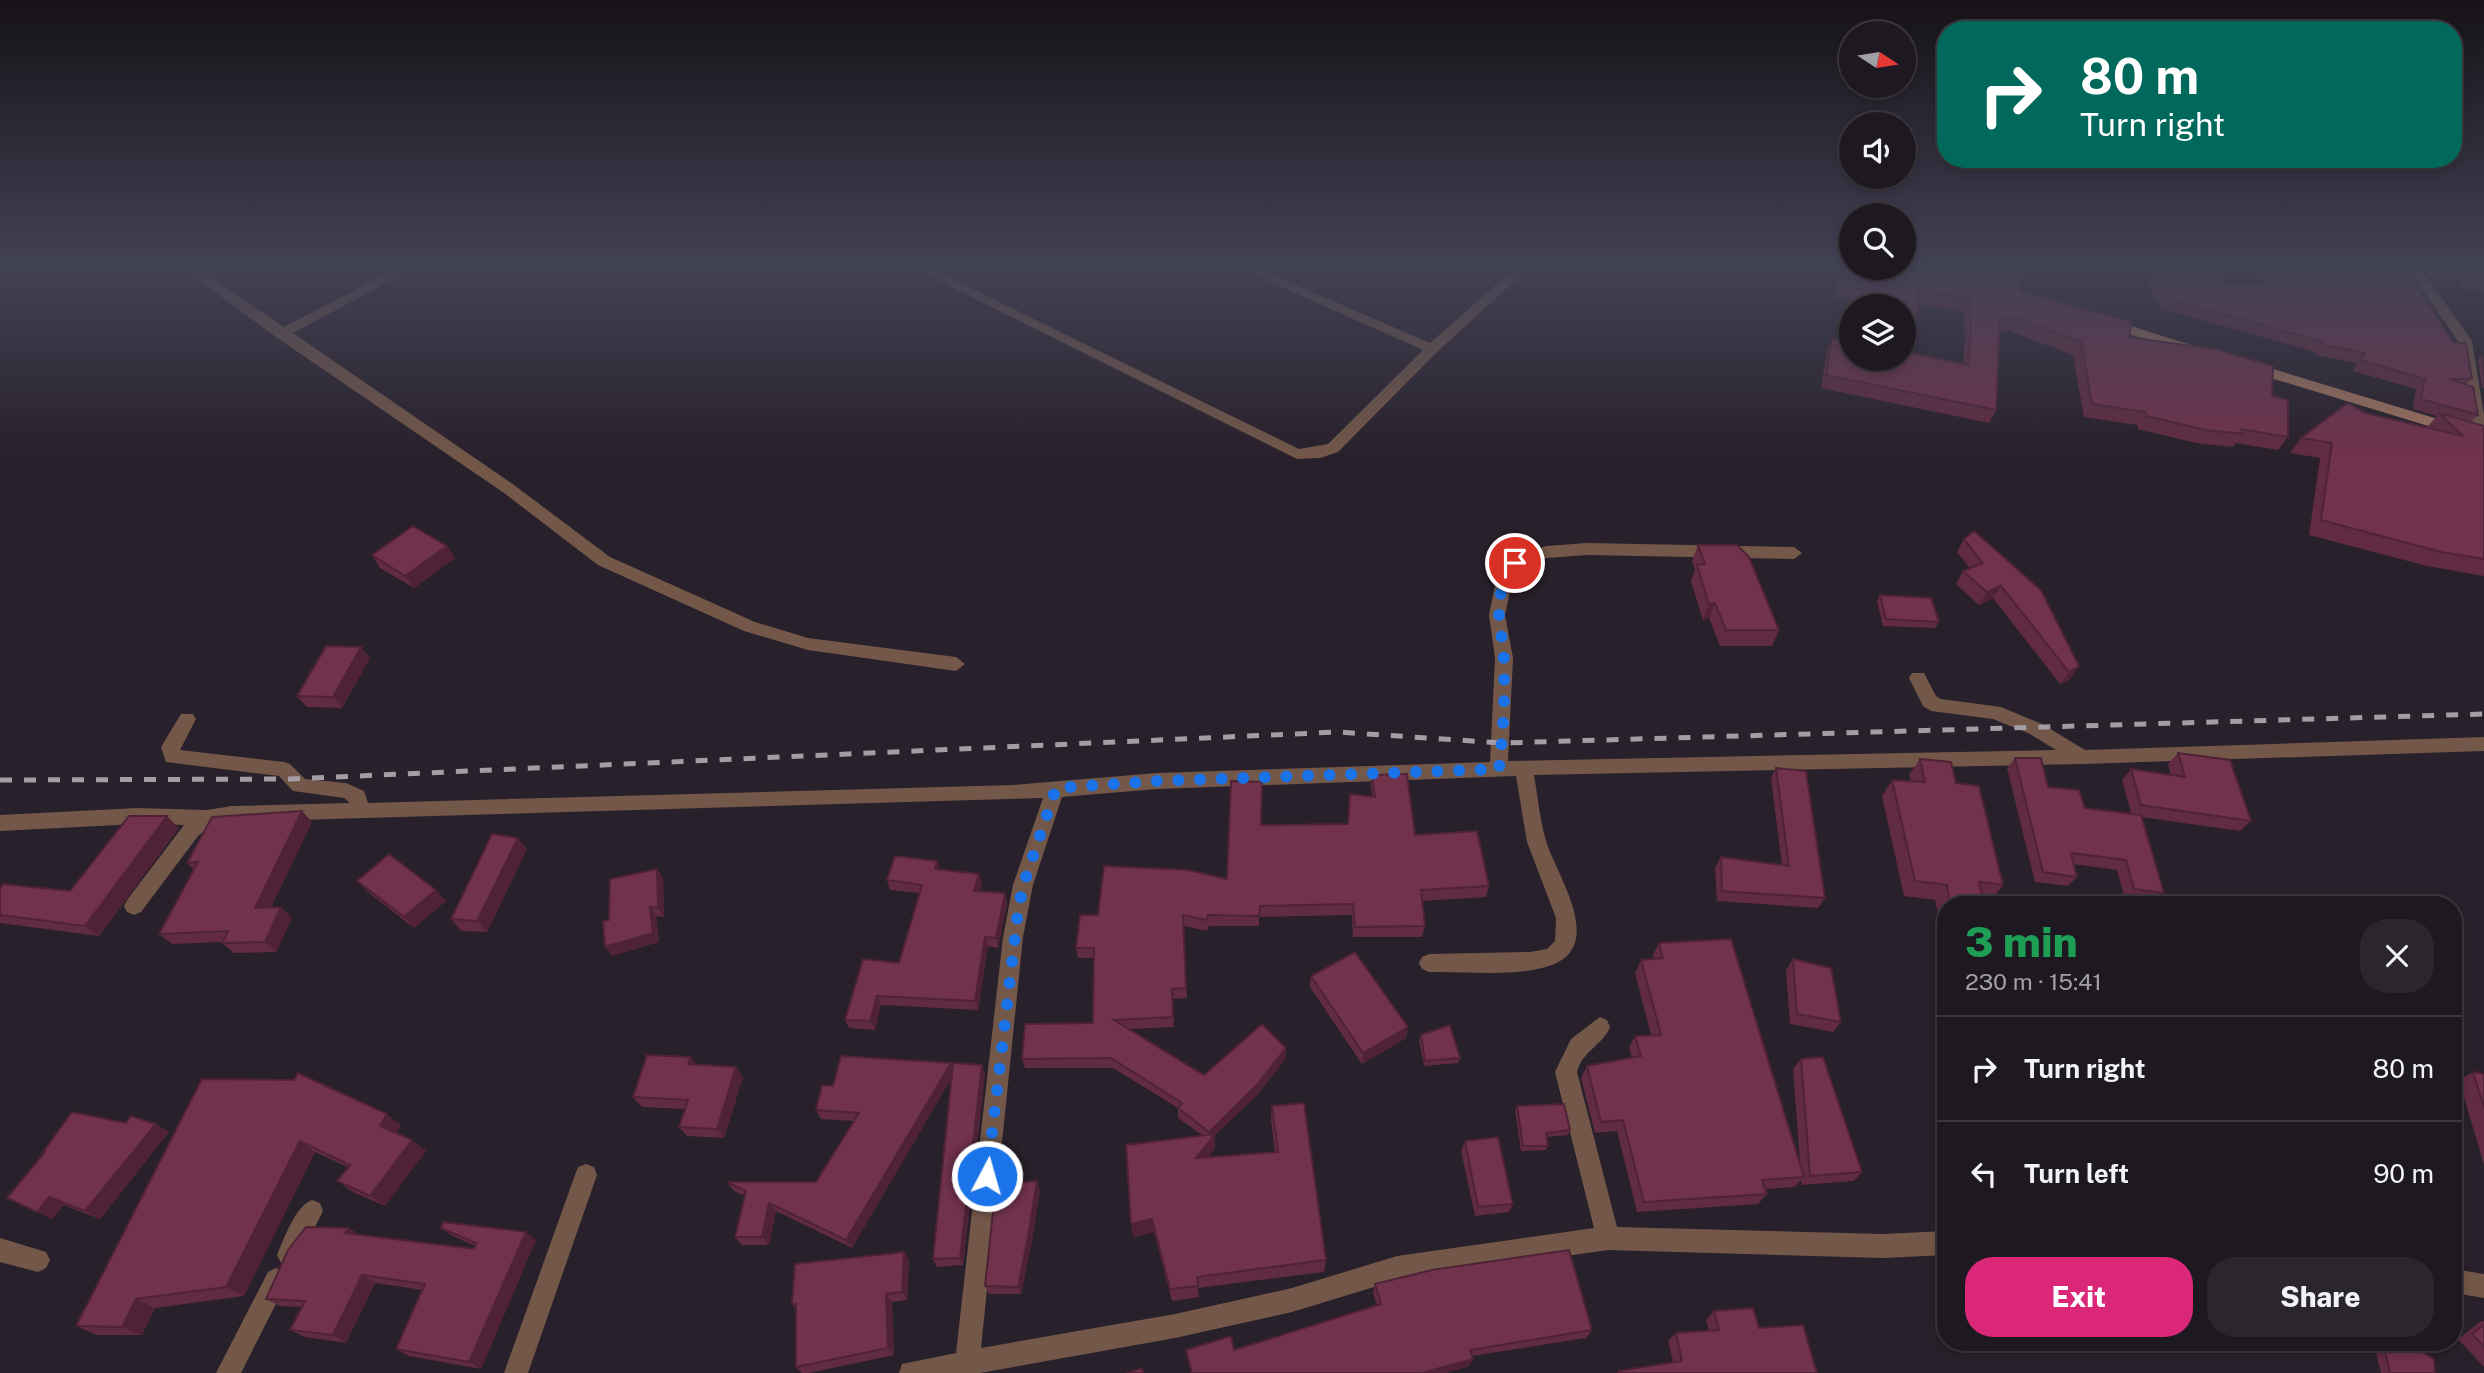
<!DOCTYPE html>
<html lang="en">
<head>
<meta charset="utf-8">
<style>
  :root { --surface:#1e1820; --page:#2b252d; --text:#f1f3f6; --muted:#a1a0a5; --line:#3c373e; --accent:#db2777 }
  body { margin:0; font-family:"Public Sans",sans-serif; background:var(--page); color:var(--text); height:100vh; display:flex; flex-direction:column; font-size:26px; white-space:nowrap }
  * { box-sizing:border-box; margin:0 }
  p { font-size:23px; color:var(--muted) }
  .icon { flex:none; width:38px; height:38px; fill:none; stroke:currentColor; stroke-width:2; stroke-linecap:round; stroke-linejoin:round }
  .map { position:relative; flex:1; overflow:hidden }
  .drawer { position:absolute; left:1937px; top:896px; width:525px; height:455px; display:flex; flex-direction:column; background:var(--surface); border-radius:28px; box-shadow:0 4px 10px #0003,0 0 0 2px var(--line) }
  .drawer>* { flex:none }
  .banner { position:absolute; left:1937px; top:21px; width:525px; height:147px; border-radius:28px; box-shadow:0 4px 10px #0003,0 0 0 2px var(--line); background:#00695c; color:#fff; overflow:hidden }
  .needle { width:46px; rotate:102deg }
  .tools { position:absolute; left:1839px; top:21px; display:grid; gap:14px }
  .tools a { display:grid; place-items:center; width:77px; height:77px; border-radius:50%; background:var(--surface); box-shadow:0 4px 10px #0003,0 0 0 2px var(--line); font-size:35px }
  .pin { position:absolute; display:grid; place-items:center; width:60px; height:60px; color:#fff; margin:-30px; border:4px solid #fff; border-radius:50%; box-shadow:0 2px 7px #0007 }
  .me { position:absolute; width:77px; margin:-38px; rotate:6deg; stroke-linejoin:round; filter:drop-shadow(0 0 5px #0008) }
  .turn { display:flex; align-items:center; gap:24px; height:147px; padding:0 28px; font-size:32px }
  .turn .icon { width:91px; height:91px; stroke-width:2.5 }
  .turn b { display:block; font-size:49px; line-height:60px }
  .round { display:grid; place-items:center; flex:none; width:74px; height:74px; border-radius:28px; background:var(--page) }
  .head { display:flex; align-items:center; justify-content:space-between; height:119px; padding:0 28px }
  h1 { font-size:42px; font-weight:800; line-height:52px; color:#1e9e55 }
  .primary-button { display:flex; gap:14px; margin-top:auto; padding:14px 28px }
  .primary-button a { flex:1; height:80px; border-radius:28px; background:var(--accent); color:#fff; font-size:28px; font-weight:800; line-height:80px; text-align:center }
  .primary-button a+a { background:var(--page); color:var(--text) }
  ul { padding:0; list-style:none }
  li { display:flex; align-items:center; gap:21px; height:105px; padding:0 28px; border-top:2px solid var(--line) }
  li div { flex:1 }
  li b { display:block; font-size:26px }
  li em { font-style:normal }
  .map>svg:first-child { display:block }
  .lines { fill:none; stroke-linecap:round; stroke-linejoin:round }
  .minor { fill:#735749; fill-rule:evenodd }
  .secondary { fill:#a0745e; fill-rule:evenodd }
  .rail { stroke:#a49da6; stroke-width:5; stroke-dasharray:12 12; stroke-linecap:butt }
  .wall { fill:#612b41 }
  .shaded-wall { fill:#4f2335 }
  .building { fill:#71324c; stroke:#4f2335; stroke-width:2 }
  .route { stroke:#1a73e8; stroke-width:12; stroke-dasharray:0 21.6 }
</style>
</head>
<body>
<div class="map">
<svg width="2484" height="1373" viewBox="0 0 2484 1373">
  <rect width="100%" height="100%" fill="#28202a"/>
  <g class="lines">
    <path class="minor" d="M180 266H195L284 327 401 266H418L293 333 514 485 610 557 755 622 808 638 956 657 965 664 956 671 808 650 744 631 598 565 504 493 276 337Z
      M909 266H926L1299 449 1328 444 1423 350 1235 266H1253L1430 343 1517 266H1531L1437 352 1338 452 1320 458 1297 459Z
      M2406 266H2419L2472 341 2484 415V441H2475L2473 437 2458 341Z
      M1587 543 1794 547 1802 553 1794 559 1587 555 1547 558 1521 567 1512 581 1505 615 1513 658 1508 761 2056 750 2030 734 1993 719 1931 711 1923 706 1909 678 1912 673H1924L1936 696 1941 699 2001 707 2042 724 2085 750 2484 737V751L2082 764 1534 775C1538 798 1540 822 1547 844 1559 879 1608 950 1546 967 1510 977 1467 971 1429 972L1422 969 1419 963 1422 957 1429 954 1530 952 1547 949 1555 941 1556 918 1527 842 1516 776 1157 789 1062 797 1033 885 1023 937 981 1348 1175 1314 1292 1288 1397 1256 1594 1228 1555 1072 1571 1039 1600 1017 1607 1020 1610 1027C1603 1045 1582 1051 1577 1072L1617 1227 1883 1234 1946 1231V1255L1883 1258 1608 1250 1397 1280 1292 1312 1175 1338 980 1373H899L902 1364 956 1353 1003 937 1013 885 1043 798 232 822 212 825 198 836 141 912 134 915 127 912 124 906 127 900 184 825 137 824 0 831V815L137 808 207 810 232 806 350 803 344 798 293 791 279 776 166 762 161 747 181 714H193L196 719 180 750 284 762 290 764 305 779 346 783 364 791 368 803 1013 785 1157 773 1490 762 1495 658 1489 615 1496 581 1509 559 1546 546Z
      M586 1164 594 1167 597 1175 528 1373H504L575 1175 578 1167Z
      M312 1200 320 1203 323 1211 297 1263 289 1267 281 1263 277 1255C284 1239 295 1206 312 1200Z
      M0 1238 46 1252 50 1260 46 1268 38 1272 0 1262Z
      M276 1268 284 1272 288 1280 241 1373H216L268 1272Z
      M2454 1269 2484 1274V1298L2454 1293Z"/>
    <path class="secondary" d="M2109 319 2194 346 2196 349 2189 353 2104 326 2102 323Z
      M2253 363 2484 433V443L2248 371V365Z"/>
    <path class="rail" d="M0 780 291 779 1338 732 1502 743 2484 714"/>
  </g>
  <path class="wall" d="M1760 266H1785L1783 270Z
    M1839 266H2028L2020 284 2018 291 2272 396 2288 437 2278 450 2236 443 2233 447 2196 443 2138 429V425L2084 417 2073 355 2007 330 2006 333 1999 331 1996 410 1989 423 1821 388 1827 351 1832 338 1963 364 1965 341 1963 312 1918 304V314L1912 327 1904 325V306H1876L1877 305 1834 297Z
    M2154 266H2211L2225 284H2264L2255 266H2418L2420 270 2413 279 2472 379 2466 385 2478 415 2471 422 2484 426V576L2427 566 2309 535 2320 458 2290 453 2301 438 2365 413 2427 427 2437 416 2413 409 2416 389 2353 371 2357 363 2316 355V352L2162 309 2148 288Z
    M2422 266H2484V294L2480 289H2463L2454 279H2432Z
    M2483 353 2484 388H2482L2478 360Z
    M1964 539 2079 666 2070 679 2060 684 1993 598 1979 605 1956 584 1963 571 1970 568 1957 552Z
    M1698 545 1779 630 1772 646H1720L1709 618 1703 620 1691 581 1695 570 1692 561Z
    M447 546 455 558 414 588 380 568 372 555Z
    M1880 595 1939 622 1935 628 1883 626 1877 601Z
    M370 658 342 708 307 707 297 696Z
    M2178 753 2251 821 2240 831 2141 817 2164 893 2155 902 2125 899 2117 870 2073 864 2077 877 2068 886 2035 882 2007 768 2015 758 2048 787 2085 808 2131 813 2122 780 2131 769 2171 775 2168 764Z
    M1920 759 1956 783 2003 885 1991 900 1983 899 1984 905H1946V934L1942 933 1935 900 1904 896 1882 796 1892 780 1911 781 1909 775Z
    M1776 768 1825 898 1818 908 1717 901 1715 868 1721 857 1782 865 1771 778Z
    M1372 775 1415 835 1489 886 1486 897 1422 901 1425 926 1422 937H1353L1352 915 1259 917V926H1209L1207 931 1184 926 1187 998 1173 999 1174 1027 1129 1029 1204 1075 1286 1048V1058L1257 1095 1215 1135V1148L1208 1157 1275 1152 1271 1120 1272 1106 1326 1260 1324 1272 1198 1288 1199 1297 1172 1301 1154 1232 1133 1237 1202 1135 1178 1118V1108L1113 1068H1025L1022 1059 1093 1023 1094 958H1078L1076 948 1098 915 1227 879 1261 825 1347 824 1372 796 1371 786Z
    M312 822 271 907 292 918 276 952 234 953 222 943 223 942 172 944 159 934 194 869 187 863Z
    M179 828 99 936 0 923V888L70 891Z
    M527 849 487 932 461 931 451 919Z
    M657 869 663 878 664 917 656 916 659 942 612 956 605 947 609 920Z
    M940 870 979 874 982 884 980 891 1005 893 1007 903 998 948 988 946 978 1010 881 1005 875 1030 849 1028 845 1020 899 963 920 893 890 890 887 880Z
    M357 881 446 901 414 928 368 892Z
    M1659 943 1800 1162 1793 1069 1801 1059 1862 1172 1854 1181 1802 1185 1801 1180 1795 1187 1765 1189 1767 1194 1758 1204 1637 1212 1617 1131 1595 1133 1581 1078 1587 1066 1632 1058 1629 1048 1635 1036 1651 1035 1635 973 1641 960 1654 959 1653 955Z
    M1793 959 1841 1022 1833 1032 1790 1024 1786 970Z
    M1311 976 1408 1027 1406 1038 1362 1064 1310 987Z
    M1421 1035 1460 1058 1458 1063 1424 1066 1419 1040Z
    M696 1065 736 1067 743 1077 724 1138 687 1136 679 1127 685 1109 642 1107 633 1097Z
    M982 1065 985 1074 963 1265 937 1267 933 1259 952 1077 852 1248 776 1211 769 1245H742L735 1237 745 1196 734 1191 727 1182H816L854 1121 821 1119 816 1110 833 1086 953 1068Z
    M2473 1072 2484 1074V1165L2459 1080Z
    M202 1079 401 1125 396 1133 412 1140 426 1151 385 1206 353 1192 337 1181 348 1167 315 1152 244 1296 155 1308 142 1335H97L76 1326Z
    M1517 1106 1570 1130 1568 1135 1547 1137 1548 1146 1546 1150 1521 1151 1515 1110Z
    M126 1123 156 1124 169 1132 100 1219 64 1205 52 1219 7 1198 45 1153 43 1152Z
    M1465 1141 1513 1204 1509 1212 1475 1216 1461 1151Z
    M1040 1190 1031 1246 1021 1294H989L985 1286Z
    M441 1228 536 1240 481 1369 409 1356 396 1349 423 1290 375 1283 346 1343 305 1337 290 1330 302 1307 280 1306 266 1299 360 1235 474 1249 475 1246 453 1236Z
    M904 1252 909 1260 907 1300 892 1302 894 1355 809 1373H802L796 1367V1309L792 1304Z
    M1375 1284 1592 1330 1586 1338 1472 1356 1469 1366 1445 1373H1191L1186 1350H1234L1377 1305 1373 1293Z
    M1714 1311 1759 1328 1817 1373H1617L1619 1371 1673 1362 1668 1341 1676 1333 1709 1331 1706 1320Z
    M2484 1321V1367L2458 1339 2480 1322Z
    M2373 1342H2404L2435 1373H2381Z"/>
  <path class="shaded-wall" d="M447 546 455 558 414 588 405 576Z
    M2001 586 1993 598 1979 605 1987 592Z
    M1715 603 1709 618 1703 620 1709 604Z
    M361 647 370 658 342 708 333 697Z
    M2079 666 2070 679 2060 684 2069 672Z
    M302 811 312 822 266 918 255 908Z
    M167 816 179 828 99 936 85 926Z
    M518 838 527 849 487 932 477 921Z
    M937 861 941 871 935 869Z
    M657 869 663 878 664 917 658 908Z
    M979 874 982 884 977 900 974 891Z
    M436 890 446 901 414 928 404 917Z
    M1005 893 1007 903 998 948 996 938Z
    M281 907 292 918 276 952 265 942Z
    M650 907 656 916 659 942 612 956 605 947Z
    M985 937 988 946 978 1010 975 1001Z
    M877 996 881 1005 875 1030 870 1021Z
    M1408 1027 1406 1038 1362 1064 1363 1053Z
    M1286 1048V1058L1257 1095 1215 1135V1148L1197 1172 1196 1158 1209 1141V1132Z
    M691 1057 698 1067 688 1064Z
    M951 1063 955 1072 852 1248 846 1240Z
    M982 1065 985 1074 963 1265 960 1258Z
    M736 1067 743 1077 724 1138 717 1129Z
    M387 1114 401 1125 394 1137 380 1126Z
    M156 1124 169 1132 100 1219 85 1211Z
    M412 1140 426 1151 385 1206 370 1196Z
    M300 1141 315 1152 244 1296 226 1287Z
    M1037 1181 1040 1190 1031 1246 1021 1294 1018 1287Z
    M49 1197 64 1205 52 1219 37 1212Z
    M769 1203 776 1211 769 1245 762 1237Z
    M1152 1219 1154 1232 1133 1237 1131 1224Z
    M349 1228 362 1236 345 1233Z
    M526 1232 536 1240 481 1369 469 1362Z
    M904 1252 909 1260 907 1300 902 1292Z
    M362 1275 375 1283 346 1343 333 1335Z
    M886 1294 892 1302 894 1355 888 1348Z
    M136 1299 155 1308 142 1335 122 1327Z
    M1473 1359 1469 1366 1445 1373H1422Z"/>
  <path class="building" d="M1842 266H1852V268L1968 266 2021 284 2018 291 2132 322 2129 337 2219 350 2273 366 2272 396 2288 400V437L2241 429 2243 434 2206 430 2146 416V412L2092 404 2081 342 2014 317 2013 320 2000 316 1996 410 1826 375 1832 338 1852 342V359H1904V352L1968 365 1971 328 1970 299 1918 290V314L1904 311V306H1888L1881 304 1882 292 1839 284Z
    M2001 266H2028L2025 274Z
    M2157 266H2211L2225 284H2276L2267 266H2418L2420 270H2406L2453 342 2466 344 2472 379H2450L2473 387 2478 415 2421 399 2425 379 2361 360 2365 353 2323 345 2324 342 2169 299 2155 278Z
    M2438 266H2484V279H2472L2462 269H2440Z
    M2348 403 2365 413 2463 436 2439 413 2484 426V559L2441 552 2321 520 2332 443 2301 438Z
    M413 526 447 546 405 576 372 555Z
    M1974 531 2041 590 2079 666 2069 672 2001 586 1987 592 1963 571 1983 563 1964 539Z
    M1698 545H1737L1749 557 1779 630H1726L1715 603 1709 604 1697 565 1705 564Z
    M1880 595 1931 598 1939 622 1886 619Z
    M326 646 361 647 333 697 297 696Z
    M2178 753 2230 760 2251 821 2141 805 2131 769 2185 777Z
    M2015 758H2041L2048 787 2079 790 2085 808 2141 815 2164 893 2134 889 2126 860 2071 853 2077 877 2043 872Z
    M1920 759 1951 762 1956 783 1979 786 2003 885 1979 882 1984 905H1950L1947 885 1915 881 1892 780 1925 782Z
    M1776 768 1806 771 1825 898 1722 891 1721 857 1789 866Z
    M1407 774 1415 835 1477 831 1489 886 1421 890 1425 926 1355 927 1353 904 1260 906 1259 916 1208 915 1207 920 1183 915 1186 988 1172 989 1173 1017 1114 1020 1204 1075 1262 1024 1286 1048 1257 1085 1209 1132 1178 1108 1182 1103 1111 1058 1022 1059 1025 1024 1093 1023 1094 948H1076L1080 915H1098L1104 866 1188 870 1227 879 1231 781 1262 782 1261 825 1348 824 1350 794 1375 797 1372 775Z
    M302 811 255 908 281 907 265 942 222 943 228 931 159 934 198 862 187 863 212 817Z
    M129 816H167L85 926 0 915V888L3 884 70 891Z
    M492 834 518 838 477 921 451 919Z
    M389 854 436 890 404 917 357 881Z
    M895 856 937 861 935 869 979 874 974 891 1005 893 996 938 985 937 975 1001 877 996 870 1021 845 1020 863 959 899 963 922 885 887 880Z
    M657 869 658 908 650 907 653 933 605 947 603 921 609 920 610 879Z
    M1731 939 1804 1177 1762 1180 1767 1194 1644 1202 1623 1120 1601 1122 1587 1066 1641 1056 1635 1036 1661 1035 1641 960 1663 958 1659 943Z
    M1355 952 1408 1027 1363 1053 1311 976Z
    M1793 959 1831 968 1841 1022 1797 1014Z
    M1450 1025 1460 1058 1425 1061 1421 1035Z
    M647 1055 691 1057 688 1064 736 1067 717 1129 679 1127 688 1100 633 1097Z
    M841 1056 951 1063 846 1240 769 1203 762 1237H735L746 1191 727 1182H816L859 1113 816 1110 822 1085 833 1086Z
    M1823 1057 1862 1172 1810 1176 1801 1059Z
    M953 1063 982 1065 960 1258 933 1259Z
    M2473 1072 2484 1074V1108Z
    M298 1073 387 1114 380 1126 412 1140 370 1196 337 1181 350 1165 300 1141 226 1287 136 1299 122 1327 76 1326 202 1079 294 1080Z
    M1304 1103 1326 1260 1197 1277 1198 1286 1170 1289 1152 1219 1131 1224 1126 1145 1215 1134 1196 1158 1278 1152 1272 1106Z
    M1564 1104 1570 1130 1546 1133 1548 1146H1523L1517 1106Z
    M72 1112 126 1123 131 1116 156 1124 85 1211 49 1197 37 1212 7 1198 45 1152H43Z
    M1498 1137 1513 1204 1478 1207 1465 1141Z
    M1037 1181 1028 1237 1018 1287 985 1286 996 1184Z
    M443 1222 526 1232 469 1362 396 1349 425 1284 362 1275 333 1335 290 1330 305 1301 266 1299 288 1250 306 1227 349 1228 345 1233 474 1249 476 1243 441 1228Z
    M1569 1250 1592 1330 1470 1350 1473 1359 1422 1373H1192L1186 1350 1231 1336 1234 1350 1381 1304 1375 1284 1432 1270Z
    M904 1252 902 1292 886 1294 888 1348 796 1367V1304H792L795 1264Z
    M1753 1308 1759 1328 1803 1325 1817 1373H1619V1371L1682 1361 1676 1333 1719 1330 1714 1311Z
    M2484 1325V1347L2472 1334Z
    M2383 1342H2404L2434 1359 2435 1373H2390Z
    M1142 1368 1143 1373H1127Z"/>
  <linearGradient id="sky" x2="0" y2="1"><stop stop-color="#161217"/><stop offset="0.58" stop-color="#424255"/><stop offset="1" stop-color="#424255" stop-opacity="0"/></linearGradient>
  <rect width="2484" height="459" fill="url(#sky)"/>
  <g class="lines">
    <path class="route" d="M987 1176 1018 911 1023 886 1056 788 1157 781 1499 769C1503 736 1505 700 1504 667 1504 622 1487 606 1515 563"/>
  </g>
</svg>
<div class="tools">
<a><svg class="needle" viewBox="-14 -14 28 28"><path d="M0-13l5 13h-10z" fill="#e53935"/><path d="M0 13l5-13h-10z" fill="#a1a0a5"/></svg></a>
<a><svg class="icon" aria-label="sound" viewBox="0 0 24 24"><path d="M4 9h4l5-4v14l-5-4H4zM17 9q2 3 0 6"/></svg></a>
<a><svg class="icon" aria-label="search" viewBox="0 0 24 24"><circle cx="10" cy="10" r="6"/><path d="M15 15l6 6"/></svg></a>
<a><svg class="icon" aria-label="layers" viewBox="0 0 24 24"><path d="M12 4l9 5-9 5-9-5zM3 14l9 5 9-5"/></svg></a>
</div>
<div class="pin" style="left:1515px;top:563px;background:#d93025"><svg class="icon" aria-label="arrive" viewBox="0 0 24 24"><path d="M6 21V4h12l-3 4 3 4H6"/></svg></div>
<svg class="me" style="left:987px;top:1176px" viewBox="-20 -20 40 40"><circle r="17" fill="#1a73e8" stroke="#fff" stroke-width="3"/><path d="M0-11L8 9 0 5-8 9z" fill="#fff"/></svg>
<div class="banner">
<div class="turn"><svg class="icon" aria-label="right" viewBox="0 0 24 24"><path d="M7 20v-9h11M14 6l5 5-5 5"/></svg><div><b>80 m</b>Turn right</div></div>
</div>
<section class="drawer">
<div class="head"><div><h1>3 min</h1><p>230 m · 15:41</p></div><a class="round"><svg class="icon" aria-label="close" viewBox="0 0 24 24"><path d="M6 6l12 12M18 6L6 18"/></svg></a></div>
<ul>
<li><svg class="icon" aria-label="right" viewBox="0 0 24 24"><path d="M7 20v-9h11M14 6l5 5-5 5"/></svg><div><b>Turn right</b></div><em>80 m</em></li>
<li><svg class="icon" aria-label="left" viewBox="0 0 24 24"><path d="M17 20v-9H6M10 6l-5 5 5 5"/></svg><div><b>Turn left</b></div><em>90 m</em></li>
</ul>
<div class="primary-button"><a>Exit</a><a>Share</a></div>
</section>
</div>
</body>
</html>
